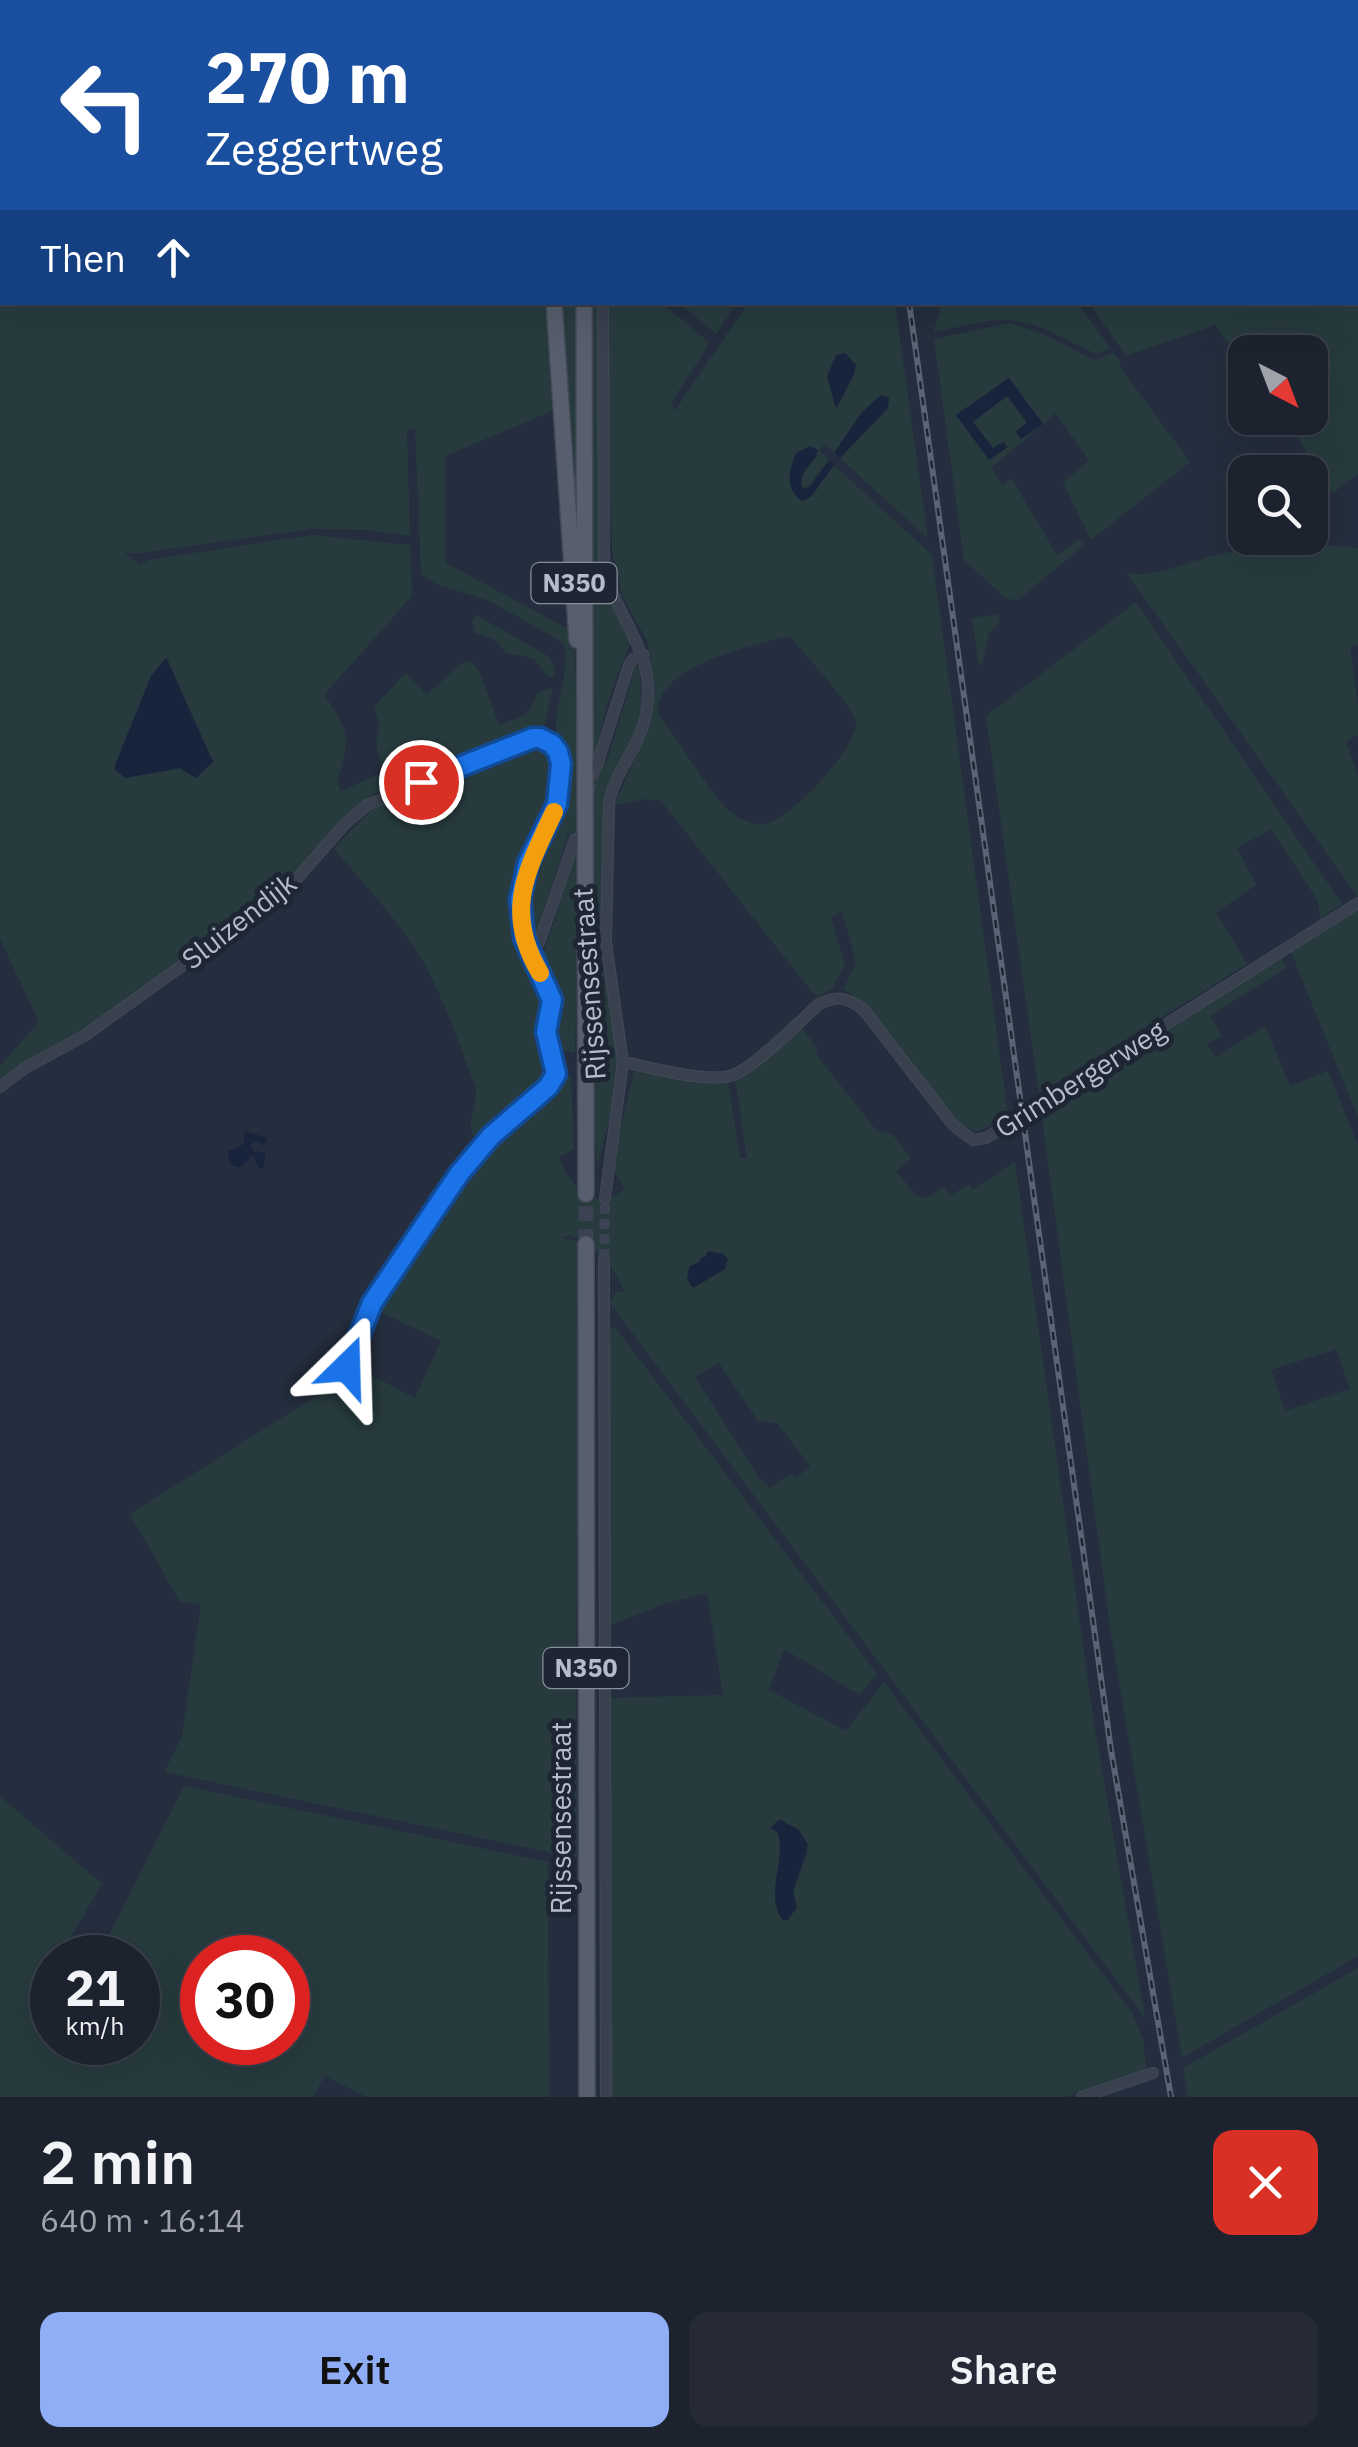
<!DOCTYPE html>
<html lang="en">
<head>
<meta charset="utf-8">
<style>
  :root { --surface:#1c222e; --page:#252a36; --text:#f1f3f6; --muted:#a0a4aa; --line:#3a3f4a; --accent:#8faef5 }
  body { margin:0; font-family:"IBM Plex Sans",sans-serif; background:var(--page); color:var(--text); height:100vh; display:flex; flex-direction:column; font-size:38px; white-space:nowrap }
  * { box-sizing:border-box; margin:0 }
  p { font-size:32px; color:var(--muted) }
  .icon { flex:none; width:55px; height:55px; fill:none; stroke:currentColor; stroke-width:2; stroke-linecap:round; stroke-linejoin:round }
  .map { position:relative; height:2097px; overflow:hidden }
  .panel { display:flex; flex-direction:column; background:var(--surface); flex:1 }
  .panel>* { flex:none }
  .top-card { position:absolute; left:0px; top:0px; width:1360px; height:305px; box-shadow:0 10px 40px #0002,0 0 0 2px var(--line); background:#1a4fa0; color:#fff; overflow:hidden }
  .needle { width:65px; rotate:138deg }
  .buttons { position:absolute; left:1228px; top:335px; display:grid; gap:20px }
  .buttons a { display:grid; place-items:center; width:100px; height:100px; border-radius:20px; background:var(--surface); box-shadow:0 10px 40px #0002,0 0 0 2px var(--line); font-size:50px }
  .speed { position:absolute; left:30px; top:1935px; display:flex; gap:20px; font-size:50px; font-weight:700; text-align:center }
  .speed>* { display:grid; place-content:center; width:130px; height:130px; border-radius:50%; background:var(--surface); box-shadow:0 10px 40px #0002,0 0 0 2px var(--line); line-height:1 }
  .speed small { font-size:25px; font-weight:400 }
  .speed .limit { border:15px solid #d22; background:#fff; color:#111 }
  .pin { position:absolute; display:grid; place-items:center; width:85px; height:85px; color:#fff; margin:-42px; border:5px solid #fff; border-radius:50%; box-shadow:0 2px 10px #0007 }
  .me { position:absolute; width:110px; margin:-55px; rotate:22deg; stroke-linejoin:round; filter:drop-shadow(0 0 8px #0008) }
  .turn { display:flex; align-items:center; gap:35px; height:210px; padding:0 40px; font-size:45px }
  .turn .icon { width:130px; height:130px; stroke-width:2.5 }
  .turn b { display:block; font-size:70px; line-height:85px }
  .then { display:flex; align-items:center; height:95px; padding:0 40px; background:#0003; gap:20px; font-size:38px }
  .round { display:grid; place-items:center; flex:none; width:105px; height:105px; border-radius:20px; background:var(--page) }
  .summary { display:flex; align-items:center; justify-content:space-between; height:170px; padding:0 40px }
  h1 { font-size:60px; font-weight:600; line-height:75px }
  .cta { display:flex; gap:20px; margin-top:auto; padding:20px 40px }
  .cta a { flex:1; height:115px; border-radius:20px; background:var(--accent); color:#111; font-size:40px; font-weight:600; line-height:115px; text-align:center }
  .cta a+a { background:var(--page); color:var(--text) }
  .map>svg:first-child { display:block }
  .green { fill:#273b3f; fill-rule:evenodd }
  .water { fill:#18243c }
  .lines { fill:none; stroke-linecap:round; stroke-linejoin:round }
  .street-tunnel { stroke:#3b4353; stroke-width:10; stroke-dasharray:10 5; stroke-linecap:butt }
  .primary-tunnel { stroke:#3b4353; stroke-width:15; stroke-dasharray:15 8; stroke-linecap:butt }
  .street-casing { stroke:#434957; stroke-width:12 }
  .primary-casing { stroke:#434957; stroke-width:18 }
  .street { stroke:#39404e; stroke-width:10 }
  .primary { stroke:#575f6e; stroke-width:15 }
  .rail-casing { stroke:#5b6475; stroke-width:6 }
  .rail { stroke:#1e2533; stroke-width:2.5; stroke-dasharray:8; stroke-linecap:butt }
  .route-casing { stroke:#114b97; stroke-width:25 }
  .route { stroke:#1a73e8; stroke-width:18 }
  .slow { stroke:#f59e0b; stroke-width:18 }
  .labels { text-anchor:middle; stroke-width:10; stroke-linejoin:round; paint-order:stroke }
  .shield { fill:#1e2533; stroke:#888f9c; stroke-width:2.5 }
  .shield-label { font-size:25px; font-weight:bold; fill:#b6bcc9 }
  .street-label { font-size:28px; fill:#b6bcc9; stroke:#1e2533 }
</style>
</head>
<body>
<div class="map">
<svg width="1358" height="2097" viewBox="0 0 1358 2097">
  <rect width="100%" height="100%" fill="#252e3e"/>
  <path class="green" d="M0 0H442L2 2V198Z
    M1227 0H1358V474L1333 493 1285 418H1310V352H1245V365L1215 325 1126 356 1089 303 1358 302V2Z
    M0 212 2 302 546 303 552 411 445 456 446 563 574 632 580 851 575 1052 561 1051 552 1042 557 1000 541 962 576 852 574 832 568 835 536 934 529 933C516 874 553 844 565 793 571 768 556 748 556 724 557 699 569 672 565 647L559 640 488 600 438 585 421 574 415 428 407 432 410 536 367 530 312 529 140 553H124L141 565 148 560 312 535 410 545 412 596 324 695C350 730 351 740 337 781L341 791 382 773C383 763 378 758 377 748 375 730 383 731 374 707L406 673 427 695 460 664 470 661 479 671 499 725C525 715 527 718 538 692L553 688 544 727 371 795 275 892 84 1030 0 1079V1066L39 1022 0 939ZM167 658 213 762 193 777 180 768 125 778 115 765 153 673Z
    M559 303H575L576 440 584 687Z
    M591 303H599L602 573 609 596 633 638C620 666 589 743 599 771L607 761 636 666 640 668 642 715 637 735 614 773 603 809V960H596L591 934Z
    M608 303H662L710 343 672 401 674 412 748 303H895L928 539 840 458 888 408 887 396 862 412 834 453 825 444 819 450 829 460 805 490 801 484 804 471 818 455 796 453 802 501 834 465 932 555 1008 1115 977 1132 958 1124 851 993 843 990 856 963 842 911 831 918 845 965 832 989 816 997 661 801 646 799 614 805 650 726 655 690 647 641 622 595 612 551 607 411ZM790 636C801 650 855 709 856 721 859 747 786 826 760 825 753 825 738 818 732 813 713 799 677 737 658 714 654 666 755 644 790 636Z
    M679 303H737L716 334Z
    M942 303H1078L1110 348 1096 354C1020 316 1017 312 933 333Z
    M1009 323 1042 333 1094 360 1114 353 1121 363 1120 367 1190 462 1091 540 1063 482 1089 461 1056 413 991 468 1002 485 1011 478 1057 555 1079 539 1084 545 1018 600 1007 599 964 560 934 339ZM1009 378 1043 424 1021 439 1027 422 1007 396 972 422 993 448 956 415Z
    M1358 548V644L1350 647 1358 705V735L1346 741 1358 776V897L1126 572C1151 581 1197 558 1225 553 1266 547 1316 542 1358 548Z
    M1136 602 1342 904 1320 919 1318 901 1271 829 1237 848 1256 885 1216 913 1247 964 1039 1094 986 716Z
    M997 614 1000 622 989 633 983 662 979 666 972 618Z
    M476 615 548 656 554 666 555 677H549L533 658 506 653 494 639 475 633 472 622Z
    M530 741H542L552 749 553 799 541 828 515 875 516 924 548 998 540 1040 551 1071 476 1141C462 1121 482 1102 474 1083 458 1041 443 996 420 956 397 918 362 883 334 848L374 807Z
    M1358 907V1118L1291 952 1294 947Z
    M1281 955 1286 968 1210 1016 1222 1035 1207 1045 1216 1057 1265 1026 1290 1086 1328 1071 1358 1146V1956L1182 2058 1111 1634 1040 1103ZM1336 1349 1350 1389 1285 1411 1271 1370Z
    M595 962H603L618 1045 616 1093 597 1167 592 1088Z
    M794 1018 818 1049 815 1053 877 1131 892 1134 911 1158 896 1171 915 1194 925 1199 944 1187 950 1196 969 1184 973 1190 1015 1162 1094 1723 1145 2018 610 1303 616 1292H624C615 1266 595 1248 571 1235L563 1238 575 1241 584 1253 576 1637 577 1858 164 1772 182 1736 201 1604 180 1602 130 1514 315 1397 350 1364 415 1398 441 1341 371 1307 487 1144 558 1080 571 1076 574 1149 559 1157C569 1184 594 1217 625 1188L614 1172 616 1148 635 1068 727 1074 740 1158H747L734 1072ZM719 1363 758 1421 777 1423 810 1466 795 1479 791 1474 770 1488 759 1478 695 1377Z
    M615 1327 877 1674 860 1695 784 1649 769 1690 846 1731 884 1682 1132 2013 1143 2039 1147 2073 1064 2097H612L610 1698 723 1695 707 1593 667 1603 610 1625V1329ZM780 1820 785 1821 808 1852 793 1891 780 1867 783 1849 774 1823Z
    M184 1786 548 1862 549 2097H367L325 2076 312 2097H0V1796L102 1884 69 1940 98 1957ZM52 1958H138V2042H52ZM202 1958H288V2042H202Z
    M1358 1968V2097H1188L1183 2068Z"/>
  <path class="water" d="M845 353 856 365 854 375 836 409 827 376 836 355Z
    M1009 378 1043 424 1021 439 1016 432 1027 422 1007 396 973 422 993 448 1003 442 1008 447 989 460 956 415Z
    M881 395 889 398 888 408 840 458 834 453 862 412Z
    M810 446 818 450C815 465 795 472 803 489L810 487 829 460 834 465 811 497 802 501C784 488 789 471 796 453Z
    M166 658 213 762 196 778 180 768 125 778 115 770V765L151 676Z
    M245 1131 267 1138 265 1146 256 1141 250 1145 253 1151 265 1153 264 1167 259 1168 253 1155 242 1167H235L229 1161 228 1151 244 1144Z
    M708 1251 723 1254 728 1259 725 1269 693 1288 687 1279 689 1267 700 1261 701 1257H705Z
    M780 1820 799 1830 808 1845 793 1891 797 1907 788 1920H783C764 1897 786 1861 778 1832L770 1828Z"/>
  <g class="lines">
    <path class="street-tunnel" d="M589 793 597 765
      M604 1259 605 1198"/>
    <path class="primary-tunnel" d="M586 1244V1194"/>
    <g class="street-casing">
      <path id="street" d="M604 2V0
        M603 302 604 567C618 625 662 655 644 723 636 751 615 773 609 802L606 942 623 1062 605 1198
        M597 765 629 665 633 659 643 654
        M529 951 539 943 575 839
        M623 1062C651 1067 708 1084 733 1075 757 1066 799 1022 819 1004 838 995 846 997 863 1009L953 1125 973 1140 986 1138 1358 903
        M0 1087 25 1068 84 1036 271 902 293 883 345 824 367 805 522 742 539 737C595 758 528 853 522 890 517 915 524 943 535 965 541 976 551 987 552 1000 554 1012 545 1025 546 1038 547 1050 554 1061 556 1075L547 1087 491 1136 459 1174 372 1303 347 1367
        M604 1259 606 2097
        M1082 2097 1153 2073"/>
    </g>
    <g class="primary-casing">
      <path id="primary" d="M560 2V0
        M0 205 2 206
        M554 302 577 640
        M584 302 586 1194
        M586 1244 587 2097"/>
    </g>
    <use href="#street" class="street"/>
    <use href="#primary" class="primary"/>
    <g class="rail-casing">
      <path id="rail" d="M867 0V2
        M909 302 1111 1750 1171 2097"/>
    </g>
    <use href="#rail" class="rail"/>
  </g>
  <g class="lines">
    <g class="route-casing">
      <path id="route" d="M347 1367 372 1303 459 1174 491 1136 548 1087 556 1074 546 1032 552 1000 524 938 520 899 528 863 557 804 561 764 558 752 552 744 540 738H533L421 782"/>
    </g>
    <use href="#route" class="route"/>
    <path class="slow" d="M540 973C503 911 527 870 554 812"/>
  </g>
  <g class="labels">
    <g class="shield">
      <rect x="531.5" y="563" width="85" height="40" rx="8"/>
      <rect x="543.5" y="1648" width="85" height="40" rx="8"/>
    </g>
    <g class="shield-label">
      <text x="574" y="592">N350</text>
      <text x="586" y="1677">N350</text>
    </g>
    <g class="street-label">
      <text transform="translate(239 921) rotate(-38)" y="10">Sluizendijk</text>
      <text transform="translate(589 984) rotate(-94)" y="10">Rijssensestraat</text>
      <text transform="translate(1080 1079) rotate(-32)" y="10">Grimbergerweg</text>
      <text transform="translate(561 1818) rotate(-90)" y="10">Rijssensestraat</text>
    </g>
  </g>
</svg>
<div class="buttons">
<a><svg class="needle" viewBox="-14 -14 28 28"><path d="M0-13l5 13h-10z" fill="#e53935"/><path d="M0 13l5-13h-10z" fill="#a0a4aa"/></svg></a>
<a><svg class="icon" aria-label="search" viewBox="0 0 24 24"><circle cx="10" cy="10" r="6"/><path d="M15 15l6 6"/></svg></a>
</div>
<div class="speed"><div>21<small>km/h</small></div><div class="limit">30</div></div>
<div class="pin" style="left:421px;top:782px;background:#d93025"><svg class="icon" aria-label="arrive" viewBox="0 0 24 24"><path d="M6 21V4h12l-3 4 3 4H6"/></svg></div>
<svg class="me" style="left:347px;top:1367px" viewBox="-20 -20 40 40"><path d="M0-17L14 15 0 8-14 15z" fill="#1a73e8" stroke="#fff" stroke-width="4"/></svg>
<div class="top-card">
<div class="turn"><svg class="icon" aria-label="left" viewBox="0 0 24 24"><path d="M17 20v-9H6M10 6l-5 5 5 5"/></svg><div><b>270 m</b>Zeggertweg</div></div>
<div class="then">Then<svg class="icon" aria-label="ahead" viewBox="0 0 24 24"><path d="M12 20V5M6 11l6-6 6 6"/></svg></div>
</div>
</div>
<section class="panel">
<div class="summary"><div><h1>2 min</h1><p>640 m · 16:14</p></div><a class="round" style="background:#d93025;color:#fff"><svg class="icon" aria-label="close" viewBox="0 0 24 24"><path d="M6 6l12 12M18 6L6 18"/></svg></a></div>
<div class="cta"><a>Exit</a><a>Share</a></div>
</section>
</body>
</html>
